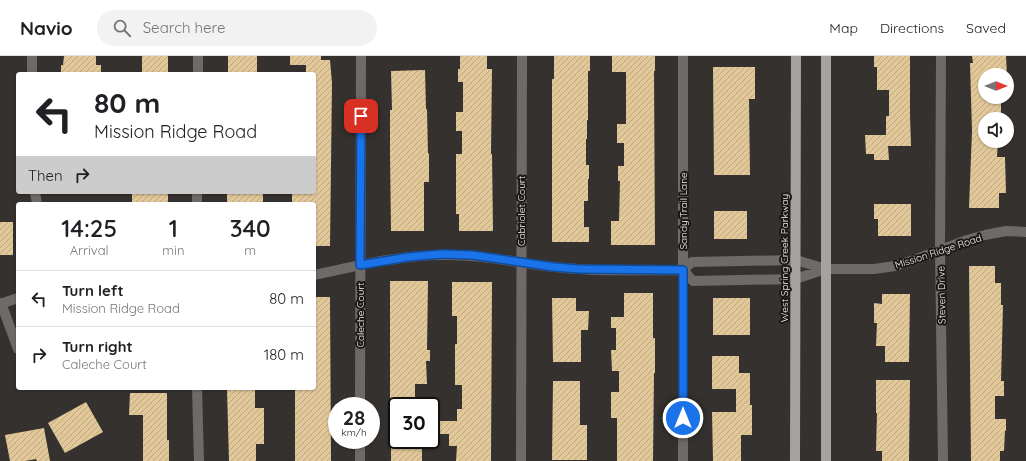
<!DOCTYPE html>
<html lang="en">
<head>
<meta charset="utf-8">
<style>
  :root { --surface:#fff; --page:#f2f2f2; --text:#202124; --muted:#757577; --line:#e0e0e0 }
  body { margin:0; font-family:Quicksand,sans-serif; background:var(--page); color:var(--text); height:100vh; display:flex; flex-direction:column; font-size:15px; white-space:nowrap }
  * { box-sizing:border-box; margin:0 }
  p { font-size:13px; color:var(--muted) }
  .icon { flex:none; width:22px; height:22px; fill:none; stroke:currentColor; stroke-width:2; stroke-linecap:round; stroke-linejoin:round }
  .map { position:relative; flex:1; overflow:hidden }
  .sheet { position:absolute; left:16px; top:146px; width:300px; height:188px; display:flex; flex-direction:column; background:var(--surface); border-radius:4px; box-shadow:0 1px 3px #0004 }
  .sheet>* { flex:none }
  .banner { position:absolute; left:16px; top:16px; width:300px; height:122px; border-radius:4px; box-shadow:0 1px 3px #0004; background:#fff; color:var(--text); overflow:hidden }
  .needle { width:26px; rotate:90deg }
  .buttons { position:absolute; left:978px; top:12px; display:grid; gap:8px }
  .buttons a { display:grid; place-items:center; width:36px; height:36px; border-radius:50%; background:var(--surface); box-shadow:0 1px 3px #0004; font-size:20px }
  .speed { position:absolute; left:328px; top:341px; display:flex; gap:8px; font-size:20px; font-weight:700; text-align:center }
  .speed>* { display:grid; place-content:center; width:52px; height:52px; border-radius:50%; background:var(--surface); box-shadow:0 1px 3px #0004; line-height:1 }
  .speed small { font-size:10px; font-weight:400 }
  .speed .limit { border:2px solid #111; border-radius:6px; background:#fff; color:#111 }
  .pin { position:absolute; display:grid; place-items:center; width:34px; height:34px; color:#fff; margin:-17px; border-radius:8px; box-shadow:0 2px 6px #0006 }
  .me { position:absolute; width:44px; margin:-22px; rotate:0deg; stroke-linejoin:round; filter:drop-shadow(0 0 3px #0008) }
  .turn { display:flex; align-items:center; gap:14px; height:84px; padding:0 12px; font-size:18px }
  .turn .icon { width:52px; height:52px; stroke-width:2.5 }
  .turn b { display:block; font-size:28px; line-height:34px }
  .then { display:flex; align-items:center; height:38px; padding:0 12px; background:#0003; gap:8px; font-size:15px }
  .eta { display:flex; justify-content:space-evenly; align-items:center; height:68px; text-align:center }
  .eta b { font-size:24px; font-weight:600; line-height:28px }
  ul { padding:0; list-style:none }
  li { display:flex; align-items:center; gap:12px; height:56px; padding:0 12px; border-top:1px solid var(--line) }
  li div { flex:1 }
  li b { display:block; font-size:15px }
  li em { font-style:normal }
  header { display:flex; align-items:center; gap:24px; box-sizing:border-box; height:56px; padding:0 20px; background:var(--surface); border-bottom:1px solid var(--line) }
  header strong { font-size:19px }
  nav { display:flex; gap:22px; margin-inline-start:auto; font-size:14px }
  .search { width:280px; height:36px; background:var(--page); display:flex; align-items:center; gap:10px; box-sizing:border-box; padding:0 14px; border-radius:22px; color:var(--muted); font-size:15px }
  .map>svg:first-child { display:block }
  .building { fill:url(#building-hatch) }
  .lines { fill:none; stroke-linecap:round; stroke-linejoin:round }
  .minor { stroke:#6d6a69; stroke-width:10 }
  .tertiary { stroke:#6d6a69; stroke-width:10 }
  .primary { stroke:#a7a1a0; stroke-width:10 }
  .route-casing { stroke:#114b97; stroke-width:10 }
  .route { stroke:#1a73e8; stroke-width:7 }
  .labels { text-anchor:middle; stroke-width:4; stroke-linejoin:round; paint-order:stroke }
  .street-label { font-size:10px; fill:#f6f3f1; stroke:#1b1918 }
</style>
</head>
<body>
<header>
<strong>Navio</strong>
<div class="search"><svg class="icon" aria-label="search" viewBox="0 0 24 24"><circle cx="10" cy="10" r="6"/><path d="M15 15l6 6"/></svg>Search here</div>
<nav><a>Map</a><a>Directions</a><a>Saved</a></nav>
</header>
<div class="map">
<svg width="1026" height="405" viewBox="0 0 1026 405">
  <defs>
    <pattern id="building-hatch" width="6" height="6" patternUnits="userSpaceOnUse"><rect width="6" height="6" fill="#e2c899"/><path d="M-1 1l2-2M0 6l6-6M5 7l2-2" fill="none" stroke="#bca885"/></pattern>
  </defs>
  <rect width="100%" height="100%" fill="#35312e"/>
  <path class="building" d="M64 0H96V9H101V18H61V9H63Z
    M142 0H168V18H142Z
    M228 0H257V17L228 18Z
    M290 0H321V4H330L332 27 330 190H314V148H292V138H298V136H314V18H306V9H290Z
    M460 0H487V13H492L491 98H492L493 175H459V158H456V98H462V75H456V56H463V26H458V13H460Z
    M554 0H590V15H588V64H587V83H586V109H589V123H588V145H584V171H589V186H552V23H554Z
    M612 0H655V15H654L655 189H611V165H619L620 125H618V110H624V87H617V68H626V16H612Z
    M874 0H910V60L911 90H888L889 104H874V98H866L865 79H886V60H889V34H877V11H874Z
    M972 0H1006L1007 19H985V45H1001V58H997L996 63H985V85H998L997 101H1005L1006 137H999V152H969L972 75 970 7H973Z
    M713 11H755V43H749L750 119H714Z
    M425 14 426 53H427L428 98 429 97V126H424V175H391L390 98V54H392L391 15Z
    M132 136H168V148L132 147Z
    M227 136H263V148H227Z
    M874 148H911V180H878V163H874Z
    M714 155H747V183H714Z
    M0 166H13V199H0Z
    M969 210H995V227H1001V249H1003L1001 325H1004V340H995V363H1006V375H1005L1004 395H1000V405H971Z
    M390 225H428L427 294H430V305H426L427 328H415V348H390Z
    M452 226H492L491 405H456L457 390H449V378H431V365H457V353H462V329H455V288H457V260H452Z
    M624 237H653V282H655V317H654L653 405H617V362H611V336H619V315H612L611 294H616V272H611V261H624Z
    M882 238H910L909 306H885V290H876L877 267H874V247L882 248Z
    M314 241H330L331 405H295V332H314Z
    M552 242H576V255H589L588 274H581V306H553Z
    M713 242H750V279H713Z
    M712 300H739V317H750V349H752V379H741V405H713L712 356H736V333H712Z
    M876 324H910L909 405H882V395H876L877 357H876Z
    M553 325H580V369H587V404H552Z
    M227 334H255V352H264V388H256V405H229Z
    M130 337H167V384H169V405H143V359H129Z
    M86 346 103 376 65 397 48 367Z
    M44 372 50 405H37L36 403 25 405H10L5 379Z
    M391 384H422V405H391Z"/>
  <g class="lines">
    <path class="minor" d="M683 0V405
      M941 0 940 195 943 405
      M32 18V0
      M198 18V0
      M35 136 37 148
      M197 148V136
      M1 247 18 293
      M197 332 199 405
      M360 350 361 0
      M360 405V384
      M521 405 522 0"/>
    <path class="tertiary" d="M683 214 693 225 795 223 826 213
      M314 219C356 210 400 199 443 199 481 198 518 207 555 211 597 216 640 214 683 214L692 206 796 204 826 213H874L895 210 914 204 967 184 985 179 1006 175 1026 176
      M0 248 18 242"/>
    <path class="primary" d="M826 0V405
      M795 405 796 0"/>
  </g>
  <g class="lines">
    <g class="route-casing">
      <path id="route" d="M361 60 360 209 408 201 442 198 472 199 554 211 579 213 683 214V362"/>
    </g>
    <use href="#route" class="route"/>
  </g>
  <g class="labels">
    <g class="street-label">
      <text transform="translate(521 155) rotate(-90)" y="4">Cabriolet Court</text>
      <text transform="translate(683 155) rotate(-90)" y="4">Sandy Trail Lane</text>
      <text transform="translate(938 195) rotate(-18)" y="4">Mission Ridge Road</text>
      <text transform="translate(784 202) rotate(-90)" y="4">West Spring Creek Parkway</text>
      <text transform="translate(941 239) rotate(-91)" y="4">Steven Drive</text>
      <text transform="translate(360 259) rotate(-90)" y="4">Caleche Court</text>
    </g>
  </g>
</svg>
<div class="buttons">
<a><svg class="needle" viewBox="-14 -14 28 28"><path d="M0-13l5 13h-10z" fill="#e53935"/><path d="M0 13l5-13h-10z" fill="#757577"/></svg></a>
<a><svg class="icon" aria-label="sound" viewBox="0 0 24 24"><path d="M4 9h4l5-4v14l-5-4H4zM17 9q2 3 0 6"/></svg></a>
</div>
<div class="speed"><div>28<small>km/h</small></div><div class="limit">30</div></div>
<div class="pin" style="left:361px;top:60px;background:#d93025"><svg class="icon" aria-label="arrive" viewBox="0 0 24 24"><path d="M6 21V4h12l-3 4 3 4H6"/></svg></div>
<svg class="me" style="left:683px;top:362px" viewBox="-20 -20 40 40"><circle r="17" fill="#1a73e8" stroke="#fff" stroke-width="3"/><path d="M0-11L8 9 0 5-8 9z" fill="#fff"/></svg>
<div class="banner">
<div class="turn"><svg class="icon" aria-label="left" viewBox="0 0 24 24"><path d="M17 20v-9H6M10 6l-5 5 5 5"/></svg><div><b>80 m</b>Mission Ridge Road</div></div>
<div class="then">Then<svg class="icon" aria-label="right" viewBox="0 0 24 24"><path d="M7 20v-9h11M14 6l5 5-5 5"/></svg></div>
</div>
<section class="sheet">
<div class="eta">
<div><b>14:25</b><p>Arrival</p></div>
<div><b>1</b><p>min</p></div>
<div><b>340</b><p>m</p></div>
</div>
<ul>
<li><svg class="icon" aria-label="left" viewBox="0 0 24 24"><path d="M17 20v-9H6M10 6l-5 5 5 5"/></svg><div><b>Turn left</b><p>Mission Ridge Road</p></div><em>80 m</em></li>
<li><svg class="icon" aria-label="right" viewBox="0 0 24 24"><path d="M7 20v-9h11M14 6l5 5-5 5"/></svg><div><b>Turn right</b><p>Caleche Court</p></div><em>180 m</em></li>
</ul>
</section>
</div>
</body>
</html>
